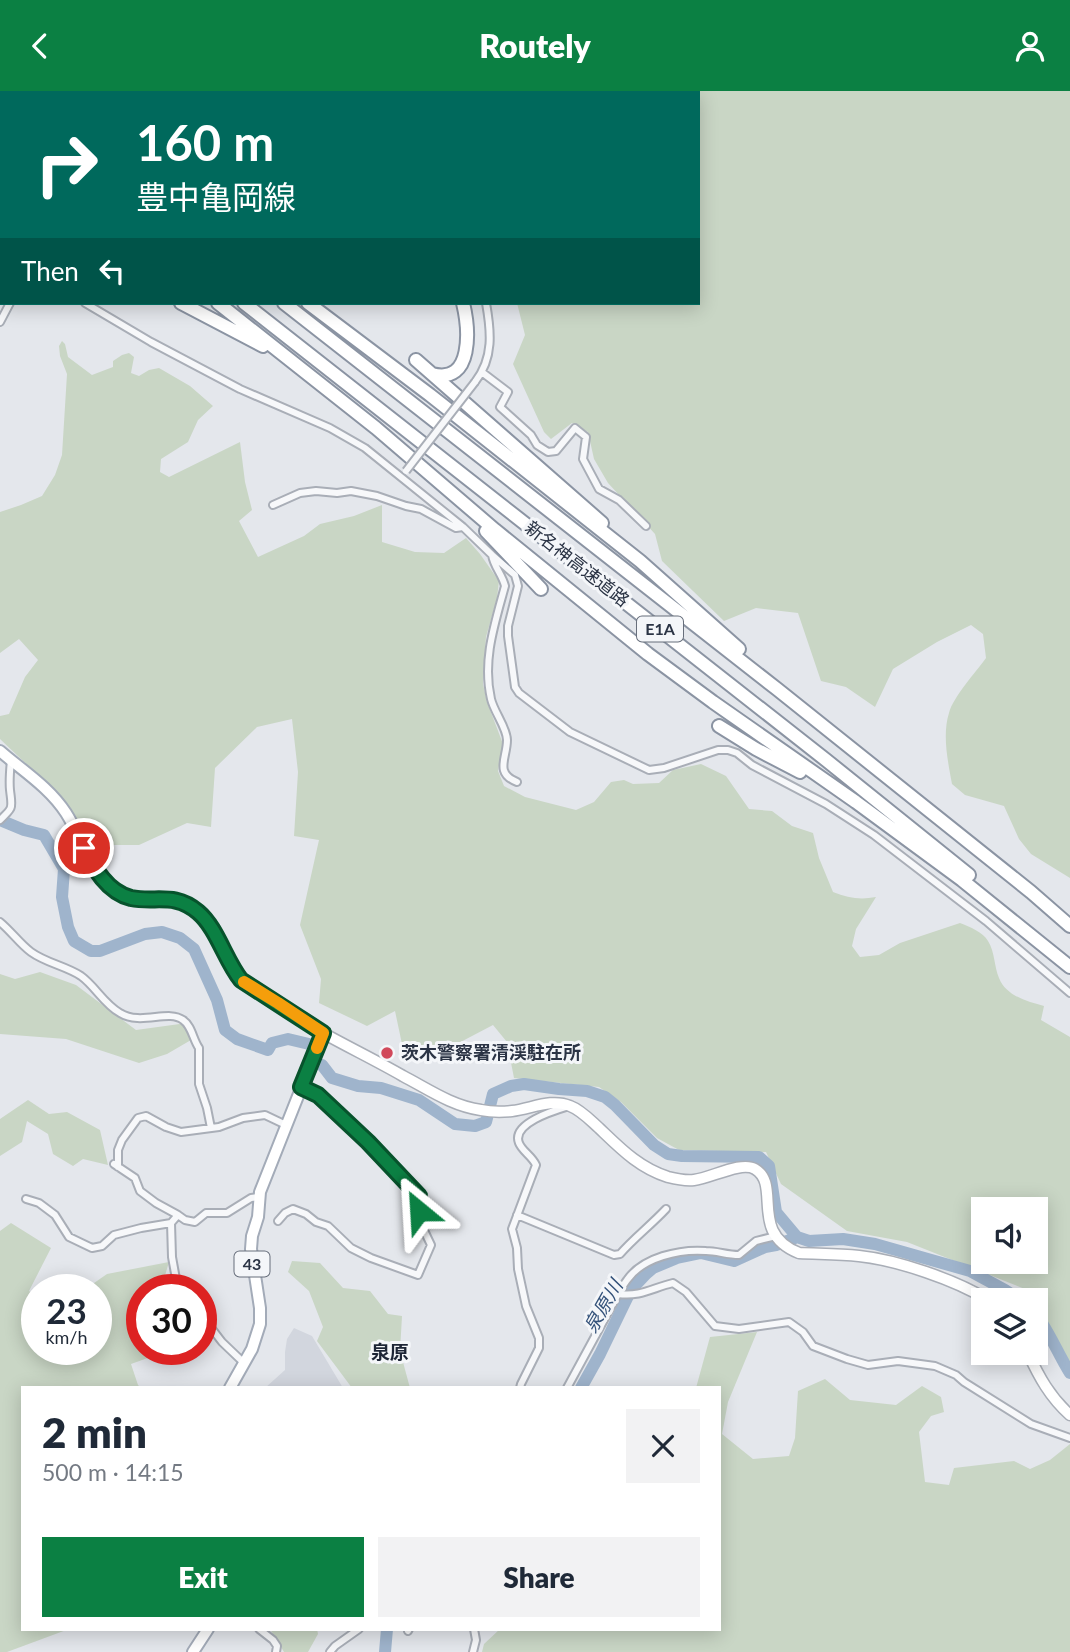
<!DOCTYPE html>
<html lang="en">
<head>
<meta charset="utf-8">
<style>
  :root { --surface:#fff; --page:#f2f2f3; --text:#1f2937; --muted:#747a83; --accent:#0b8043 }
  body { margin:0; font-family:Lato,"Noto Sans JP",sans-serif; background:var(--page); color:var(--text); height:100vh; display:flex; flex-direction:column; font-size:26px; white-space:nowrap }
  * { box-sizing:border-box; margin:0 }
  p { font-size:23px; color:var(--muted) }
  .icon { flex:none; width:38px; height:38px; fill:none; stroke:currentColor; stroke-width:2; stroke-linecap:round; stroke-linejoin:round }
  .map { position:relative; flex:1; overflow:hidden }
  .drawer { position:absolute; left:21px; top:1295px; width:700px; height:245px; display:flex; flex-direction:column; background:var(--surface); border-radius:0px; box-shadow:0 4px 18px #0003 }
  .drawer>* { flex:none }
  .top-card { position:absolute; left:0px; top:0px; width:700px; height:214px; box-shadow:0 4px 18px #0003; background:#00695c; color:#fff; overflow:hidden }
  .fabs { position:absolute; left:971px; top:1106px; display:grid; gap:14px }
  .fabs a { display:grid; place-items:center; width:77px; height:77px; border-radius:0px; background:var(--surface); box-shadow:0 4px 18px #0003; font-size:35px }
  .speed { position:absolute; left:21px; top:1183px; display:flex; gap:14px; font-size:35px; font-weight:700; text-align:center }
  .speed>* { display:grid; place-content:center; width:91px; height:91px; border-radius:50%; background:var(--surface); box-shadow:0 4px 18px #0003; line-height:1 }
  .speed small { font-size:18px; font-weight:400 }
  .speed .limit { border:10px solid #d22; background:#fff; color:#111 }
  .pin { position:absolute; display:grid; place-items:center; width:60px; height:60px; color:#fff; margin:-30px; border:4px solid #fff; border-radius:50%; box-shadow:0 2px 7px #0007 }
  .me { position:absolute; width:77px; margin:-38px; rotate:333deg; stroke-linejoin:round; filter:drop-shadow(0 0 5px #0008) }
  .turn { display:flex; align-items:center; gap:24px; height:147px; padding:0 21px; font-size:32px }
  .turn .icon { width:91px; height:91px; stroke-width:2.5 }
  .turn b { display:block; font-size:49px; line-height:60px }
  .then { display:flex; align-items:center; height:66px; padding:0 21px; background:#0003; gap:14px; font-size:26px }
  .round { display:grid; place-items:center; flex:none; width:74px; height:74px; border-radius:0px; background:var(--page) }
  .overview { display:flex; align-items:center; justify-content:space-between; height:119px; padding:0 21px }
  h1 { font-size:42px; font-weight:800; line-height:52px }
  .action { display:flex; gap:14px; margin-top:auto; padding:14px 21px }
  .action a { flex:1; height:80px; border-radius:0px; background:var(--accent); color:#fff; font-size:28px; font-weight:800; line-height:80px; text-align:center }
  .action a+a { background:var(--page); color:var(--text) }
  header { display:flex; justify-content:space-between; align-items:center; height:91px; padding:0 21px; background:var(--accent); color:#fff; font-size:32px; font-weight:800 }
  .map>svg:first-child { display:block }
  .built { fill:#d2d6de }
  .green { fill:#c9d6c5; fill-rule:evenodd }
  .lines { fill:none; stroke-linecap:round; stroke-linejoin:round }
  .river { stroke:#9fb4cc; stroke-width:12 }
  .street-casing { stroke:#a9aeb7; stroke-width:10 }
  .secondary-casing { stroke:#a9aeb7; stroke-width:13 }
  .primary-casing { stroke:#a3abb8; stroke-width:14 }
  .highway-casing { stroke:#8b94a3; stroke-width:16 }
  .street { stroke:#f7f8fa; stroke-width:6 }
  .secondary { stroke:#fff; stroke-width:10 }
  .primary { stroke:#fff; stroke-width:10 }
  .highway { stroke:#fff; stroke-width:12 }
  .street-bridge-casing { stroke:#a9aeb7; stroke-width:10; stroke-linecap:butt }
  .street-bridge { stroke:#f7f8fa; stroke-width:6 }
  .route-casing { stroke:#07532c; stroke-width:18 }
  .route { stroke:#0b8043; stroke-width:12 }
  .slow { stroke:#f59e0b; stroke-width:12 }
  .poi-dot { fill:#d1495b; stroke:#f4f6f9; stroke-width:2.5 }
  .labels { text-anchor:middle; stroke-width:6; stroke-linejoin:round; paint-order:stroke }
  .shield { fill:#f4f6f9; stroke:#676e7b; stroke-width:2 }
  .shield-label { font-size:16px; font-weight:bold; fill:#2b3445 }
  .street-label { font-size:18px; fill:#2b3445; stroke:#f4f6f9 }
  .poi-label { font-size:18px; font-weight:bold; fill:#2b3445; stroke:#f4f6f9; text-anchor:start }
  .water-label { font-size:19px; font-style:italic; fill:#34527a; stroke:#f4f6f9 }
  .neighbourhood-label { font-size:19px; font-weight:bold; fill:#1d2536; stroke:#f4f6f9 }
</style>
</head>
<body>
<header><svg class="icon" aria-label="back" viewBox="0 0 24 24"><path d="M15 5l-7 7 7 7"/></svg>Routely<svg class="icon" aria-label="person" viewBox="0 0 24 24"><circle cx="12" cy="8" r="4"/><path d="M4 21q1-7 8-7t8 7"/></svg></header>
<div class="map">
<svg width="1070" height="1561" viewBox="0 0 1070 1561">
  <rect width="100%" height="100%" fill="#e4e7ec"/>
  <path class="built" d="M294 1237 312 1245 343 1297H265L285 1279V1261L287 1248Z"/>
  <path class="green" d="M518 0H1070V787L1031 763 1019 748 1004 715 965 704 952 693C948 671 942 644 949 622 953 606 976 581 986 567L983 543 971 534 937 551 893 578 875 616 846 596 821 590 798 522 756 517 724 530 662 470 655 443 608 392 594 368 588 341 572 332 551 348 544 341 513 273 525 244 517 212H698V2H517Z
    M62 250 65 253 68 266 92 284 113 276V270L122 264 129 262 134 266 131 282 139 285 149 279 159 277 190 295 213 315 198 329 188 351 161 368 160 381 169 386 240 351 245 391 252 419 239 430 258 466 304 445 320 433 354 425 382 414V451L415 461 444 462 466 447 480 463 499 490 497 507 486 546 483 593 487 611 503 653 498 680 504 695 525 706 576 719 594 711 611 691 624 689 633 693 659 692 673 679 701 673 726 685 749 718 772 720 792 735 813 742 819 767 833 801C848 807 860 809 876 806L856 838 852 855 860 866 879 864 900 852 960 832C970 836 983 841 988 850 995 861 994 875 999 887 1006 905 1028 911 1044 915L1041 929 1070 946V1271L1036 1216V1209H1032L1025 1198 907 1151 847 1140 781 1093 766 1061 679 1059 657 1047 621 1011 599 996 514 987 507 951 493 934 432 966 402 953 395 920 367 935 319 912 321 888 300 834 319 749 294 745 298 681 292 628 257 636 215 677 211 736 187 732 139 754H90L60 705 0 648V625L9 623 25 586 38 569 19 548 0 562V421L21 414 42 405 55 384 62 364 67 283 60 265 59 255ZM984 1118H1036V1171H984Z
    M40 881 76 894 136 939 187 932 191 949 167 963 139 972 66 948 0 943V883L15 888Z
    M28 1009 49 1023 67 1021 100 1039 108 1074 83 1068 73 1075 53 1063 48 1043 27 1030 22 1051 0 1065V1028Z
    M11 1132 51 1157 29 1200 37 1205V1258H96V1199H84L107 1183 169 1171 164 1188 154 1199H142V1258L170 1259 131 1273 138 1294 141 1297H23V1538H69L7 1561H0V1140Z
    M292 1170 320 1172 343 1197 370 1200 388 1223 402 1225 400 1260 410 1297H352L317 1250 323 1236 309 1200 288 1181Z
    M757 1241 728 1311 722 1343 753 1368 789 1365 795 1347 798 1300 825 1288 850 1309 896 1314 922 1295 941 1306 944 1321 931 1325 919 1341 925 1391 949 1394 954 1377 1014 1370 1030 1378 1050 1369 1070 1353V1561H482L484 1553 500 1538H719V1297H696L710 1246Z
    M270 1538H317L318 1543 308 1561H284Z"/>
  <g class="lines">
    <path class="river" d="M0 729 24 739 44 744 64 778 62 806 68 836 74 850 91 860H100L145 843 162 841 180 847 194 858 217 909 225 939 237 948 268 959 272 952 288 948 309 953
      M322 974 332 987 358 995 381 997 419 1009 455 1033 475 1035 486 1031 493 1003 511 995 524 993 559 998 587 1000 605 1006 615 1014 654 1054 668 1063 682 1065 759 1066 769 1075 776 1121 797 1146 809 1150 843 1148 875 1153 970 1180 1005 1199 1020 1209
      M1036 1223C1050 1242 1058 1263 1070 1282
      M581 1297 600 1263 631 1199 646 1183 653 1177 677 1167 701 1162 734 1170 765 1156 776 1154 793 1148
      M385 1561 387 1538"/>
    <g class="street-casing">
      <path id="street" d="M492 0 494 2
        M362 2 364 0
        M434 2 435 0
        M0 111H2
        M85 212 151 251 240 298 330 337 365 357 463 436 492 464 515 484 518 495 508 535V545L515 596 519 602 570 641 649 679 664 677 718 659H728L737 662 752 674 826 713 874 744 986 830 1070 902
        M0 231 10 212
        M483 282 508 301 500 316 531 344 537 354 548 361 556 360 575 337 586 346 583 368 599 398 619 409 646 435
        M475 291C494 267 491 240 486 212
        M273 414 300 402 316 400 337 402 351 400 377 405 406 415 421 418 456 437 463 436
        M492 464C494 476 502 483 505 495 495 532 482 569 491 608 494 621 507 637 507 649 507 667 494 682 517 691
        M0 729C14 716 12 717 10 699 9 689 10 679 11 669
        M0 831C11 840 20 853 31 861 46 872 66 875 81 885 95 895 104 913 120 922 141 935 168 918 183 929 192 935 193 949 199 957V993L207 1017 211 1037
        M114 1073 135 1087 140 1100 156 1112 178 1124
        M118 1076V1059L122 1049 138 1027 146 1025 166 1036 181 1041 219 1036 243 1027 265 1024 286 1034
        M26 1108 39 1112 55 1124 69 1146 92 1157 102 1155 114 1144 141 1137 171 1132 178 1124 185 1129 195 1131 206 1122H227L251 1107 259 1106
        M517 1124 614 1164 620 1163C634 1147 651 1134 666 1118
        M278 1130 285 1122 293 1118 306 1123 316 1131 328 1135 351 1157 371 1167 418 1184 431 1154 420 1131 419 1105 368 1051 318 1004 301 996
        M171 1132 172 1166 178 1199
        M618 1203C621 1198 624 1193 627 1189 643 1166 680 1158 706 1160 717 1160 727 1164 739 1164L756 1150 776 1145
        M201 1229 209 1234 222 1251 244 1272
        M520 1297 521 1293 539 1257V1247L526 1215 518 1178 517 1157 512 1138 536 1074C532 1065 522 1060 519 1052 511 1032 556 1019 569 1015
        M567 1297 618 1203C641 1206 652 1197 673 1192L686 1201 715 1235 739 1238 789 1231 803 1241 813 1255 847 1268 868 1274 898 1270 935 1275 956 1284 964 1291 1031 1333 1070 1347
        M259 1538 273 1549 277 1555 276 1561
        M408 1540 409 1538
        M330 1561 335 1555 359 1538
        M473 1561 476 1549 474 1538"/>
    </g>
    <g class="secondary-casing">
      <path id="secondary" d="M183 0 193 2
        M7 2 8 0
        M244 2 248 0
        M0 10 2 8
        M323 942C350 957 377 970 403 985 428 998 452 1015 481 1019 491 1021 502 1021 512 1020 531 1018 551 1007 570 1015 581 1019 590 1029 599 1037 620 1057 639 1077 668 1086 676 1088 685 1090 694 1089 711 1087 741 1070 755 1078 782 1094 748 1142 799 1162 819 1163 839 1163 859 1165 897 1169 956 1189 988 1209
        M1028 1262C1039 1286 1050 1306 1070 1324"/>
    </g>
    <g class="primary-casing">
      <path id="primary" d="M0 660C23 680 49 696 66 722 81 745 88 776 109 795 136 818 171 797 199 822 217 839 225 869 241 889L323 942 260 1101 258 1126 252 1145 251 1158 260 1217V1233L252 1258 230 1297
        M193 1561 208 1538"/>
    </g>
    <g class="highway-casing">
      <path id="highway" d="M15 0 17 2
        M38 0 40 2
        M108 0 116 2
        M286 2V0
        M310 2 313 0
        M334 2 336 0
        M0 21 2 22
        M0 41 2 43
        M0 57 2 59
        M181 212 263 255
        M218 212 376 337 495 439 648 563 713 611 856 711 962 789 1070 876
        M244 212 826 669 969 784
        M284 212 777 598 1031 801 1070 835
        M308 212 430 304 640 470 739 558
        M416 269 602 432
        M432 283C474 294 469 237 463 212
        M486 440 541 498
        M719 635 756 658 800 681"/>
    </g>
    <use href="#street" class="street"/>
    <use href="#secondary" class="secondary"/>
    <use href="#primary" class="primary"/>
    <use href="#highway" class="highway"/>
    <g class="street-bridge-casing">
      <path id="street-bridge" d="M406 380 475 291"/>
    </g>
    <use href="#street-bridge" class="street-bridge"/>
  </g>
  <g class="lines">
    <g class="route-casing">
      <path id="route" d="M84 757C94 777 107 801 131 807 156 812 174 801 198 821 217 837 225 869 241 889L323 942 301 996 318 1004 368 1051 419 1105V1120"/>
    </g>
    <use href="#route" class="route"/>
    <path class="slow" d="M244 891 278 912 323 942 317 957"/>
  </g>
  <circle class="poi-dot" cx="387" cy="962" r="7"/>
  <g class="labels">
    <g class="shield">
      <rect x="637" y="525.5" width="46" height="25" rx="5"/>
      <rect x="234.5" y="1160.5" width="35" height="25" rx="5"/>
    </g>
    <g class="shield-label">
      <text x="660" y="544">E1A</text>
      <text x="252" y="1179">43</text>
    </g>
    <g class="street-label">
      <text transform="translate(577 473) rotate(38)" y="6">新名神高速道路</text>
    </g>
    <g class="poi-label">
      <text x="401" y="968">茨木警察署清渓駐在所</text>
    </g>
    <g class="water-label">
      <text transform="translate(603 1215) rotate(-60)" y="7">泉原川</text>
    </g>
    <g class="neighbourhood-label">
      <text x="390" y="1268">泉原</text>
    </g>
  </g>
</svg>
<div class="fabs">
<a><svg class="icon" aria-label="sound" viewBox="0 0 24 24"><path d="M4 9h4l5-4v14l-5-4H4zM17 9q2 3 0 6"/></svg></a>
<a><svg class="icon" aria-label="layers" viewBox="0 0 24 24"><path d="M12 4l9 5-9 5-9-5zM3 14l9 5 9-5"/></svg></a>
</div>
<div class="speed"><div>23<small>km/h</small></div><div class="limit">30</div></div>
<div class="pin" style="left:84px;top:757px;background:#d93025"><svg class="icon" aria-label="arrive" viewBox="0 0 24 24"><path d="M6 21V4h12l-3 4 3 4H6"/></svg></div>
<svg class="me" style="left:419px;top:1120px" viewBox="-20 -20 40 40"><path d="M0-17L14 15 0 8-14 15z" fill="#0b8043" stroke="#fff" stroke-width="4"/></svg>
<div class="top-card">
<div class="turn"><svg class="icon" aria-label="right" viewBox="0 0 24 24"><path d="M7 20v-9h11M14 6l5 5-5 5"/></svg><div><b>160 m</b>豊中亀岡線</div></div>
<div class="then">Then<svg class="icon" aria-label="left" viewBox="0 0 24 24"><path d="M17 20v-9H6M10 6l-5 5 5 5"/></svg></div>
</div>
<section class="drawer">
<div class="overview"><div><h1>2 min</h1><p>500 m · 14:15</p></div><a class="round"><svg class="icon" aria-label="close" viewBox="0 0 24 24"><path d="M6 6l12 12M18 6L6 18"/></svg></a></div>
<div class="action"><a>Exit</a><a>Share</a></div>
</section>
</div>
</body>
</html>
